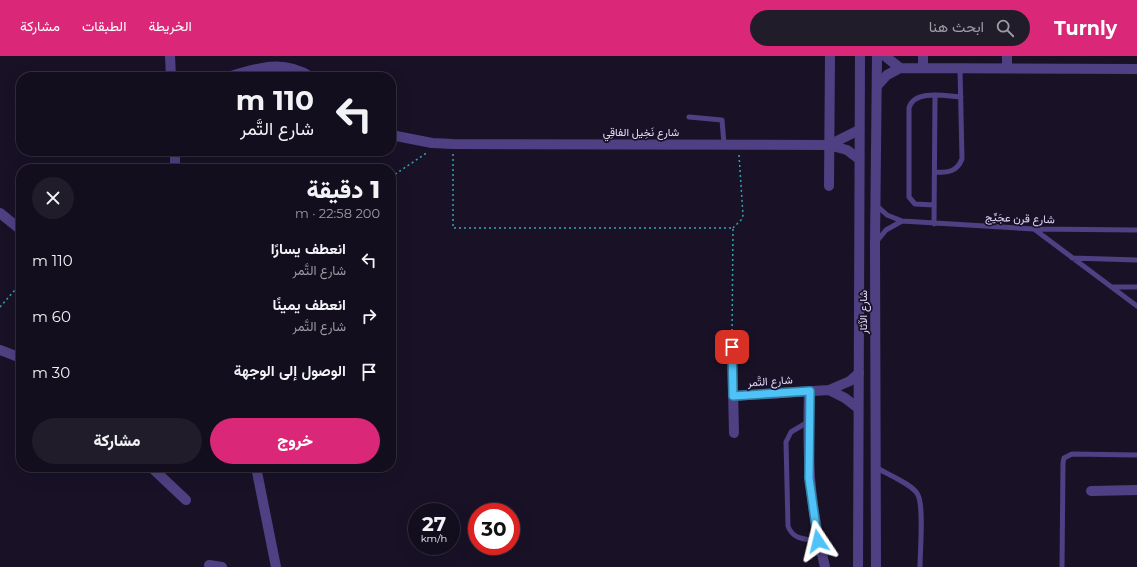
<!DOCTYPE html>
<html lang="ar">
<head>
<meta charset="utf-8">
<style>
  :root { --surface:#130e1d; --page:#201c2a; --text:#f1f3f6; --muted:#9d9ca4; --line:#322e3b; --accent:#db2777 }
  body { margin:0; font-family:Montserrat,Vazirmatn,sans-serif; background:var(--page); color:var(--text); direction:rtl; height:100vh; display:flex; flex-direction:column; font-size:15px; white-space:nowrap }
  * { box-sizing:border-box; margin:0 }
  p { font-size:13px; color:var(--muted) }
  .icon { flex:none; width:22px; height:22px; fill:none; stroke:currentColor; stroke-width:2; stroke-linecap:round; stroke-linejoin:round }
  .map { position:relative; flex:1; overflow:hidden; direction:ltr }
  .side { position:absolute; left:16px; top:108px; width:380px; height:308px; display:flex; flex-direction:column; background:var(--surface); border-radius:16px; box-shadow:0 4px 16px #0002,0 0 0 1px var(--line); direction:rtl }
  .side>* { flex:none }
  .guide { position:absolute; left:16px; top:16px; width:380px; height:84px; border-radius:16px; box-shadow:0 4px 16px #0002,0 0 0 1px var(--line); direction:rtl; background:#130e1d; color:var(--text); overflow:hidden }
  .speed { position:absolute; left:408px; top:447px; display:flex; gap:8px; font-size:20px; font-weight:700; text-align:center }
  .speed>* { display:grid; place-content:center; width:52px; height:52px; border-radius:50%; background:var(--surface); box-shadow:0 4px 16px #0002,0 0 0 1px var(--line); line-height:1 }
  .speed small { font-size:10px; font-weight:400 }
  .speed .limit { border:6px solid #d22; background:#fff; color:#111 }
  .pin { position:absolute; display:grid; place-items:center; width:34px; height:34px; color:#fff; margin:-17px; border-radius:8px; box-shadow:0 2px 6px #0006 }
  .me { position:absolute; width:44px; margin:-22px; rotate:350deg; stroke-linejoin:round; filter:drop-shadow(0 0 3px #0008) }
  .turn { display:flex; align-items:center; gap:14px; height:84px; padding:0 16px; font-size:18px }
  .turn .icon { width:52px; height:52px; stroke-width:2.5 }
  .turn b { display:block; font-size:28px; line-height:34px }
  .round { display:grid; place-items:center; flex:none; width:42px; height:42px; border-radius:21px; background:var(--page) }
  .overview { display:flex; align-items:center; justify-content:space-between; height:68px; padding:0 16px }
  h1 { font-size:24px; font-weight:800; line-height:30px }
  .cta { display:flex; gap:8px; margin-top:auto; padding:8px 16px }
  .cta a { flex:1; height:46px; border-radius:24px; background:var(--accent); color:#fff; font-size:16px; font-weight:800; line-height:46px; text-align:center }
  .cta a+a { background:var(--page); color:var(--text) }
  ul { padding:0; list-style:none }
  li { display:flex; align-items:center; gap:12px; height:56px; padding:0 16px }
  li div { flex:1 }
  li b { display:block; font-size:15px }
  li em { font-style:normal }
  header { display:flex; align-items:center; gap:24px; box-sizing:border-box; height:56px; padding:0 20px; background:var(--accent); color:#fff }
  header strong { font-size:19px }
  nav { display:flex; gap:22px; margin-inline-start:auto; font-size:14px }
  .search { width:280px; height:36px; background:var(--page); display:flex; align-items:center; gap:10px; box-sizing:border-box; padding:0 14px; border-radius:22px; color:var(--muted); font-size:15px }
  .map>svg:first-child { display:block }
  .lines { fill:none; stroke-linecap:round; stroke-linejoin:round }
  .path { stroke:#38a4b3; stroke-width:1.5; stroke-dasharray:2 3; stroke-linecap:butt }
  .service { stroke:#4f4083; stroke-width:5 }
  .minor { stroke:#4f4083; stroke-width:10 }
  .tertiary { stroke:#4f4083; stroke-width:10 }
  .route-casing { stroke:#337fa1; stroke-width:10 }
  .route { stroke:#4fc3f7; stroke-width:7 }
  .labels { text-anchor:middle; stroke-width:3.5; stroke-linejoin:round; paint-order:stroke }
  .street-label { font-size:11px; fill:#e5dafd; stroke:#191227 }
</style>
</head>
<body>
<header>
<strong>Turnly</strong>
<div class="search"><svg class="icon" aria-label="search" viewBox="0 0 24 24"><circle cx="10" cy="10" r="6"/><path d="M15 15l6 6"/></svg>ابحث هنا</div>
<nav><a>الخريطة</a><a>الطبقات</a><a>مشاركة</a></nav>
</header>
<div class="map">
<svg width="1137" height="511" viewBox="0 0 1137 511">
  <rect width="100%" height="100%" fill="#191227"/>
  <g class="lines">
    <path class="path" d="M453 98V172H733L732 281
      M391 121 428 96
      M733 172 742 163 743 159 739 99
      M0 251 21 227"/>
    <path class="service" d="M689 61 722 64 724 88
      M935 116C947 117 957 116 962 103L960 13
      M876 149 887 159 902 165 1034 173 1137 174
      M934 149 915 148 909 141V52C914 33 946 40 961 41
      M934 168 935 40
      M1034 173 1137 250
      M877 185 886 174 902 165
      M1072 202 1137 204
      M1112 231H1137
      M808 366 791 376 786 386 788 470C793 484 805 483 818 485
      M877 412C887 418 914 429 918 439 924 451 920 496 920 511
      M1062 511 1063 407 1064 402 1072 398 1137 399"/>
    <path class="minor" d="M170 0 171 21
      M885 0 900 12
      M1007 0V12
      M923 11V0
      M228 21C257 12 283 3 311 21
      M877 30 887 19 900 12 1137 13
      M391 79 432 87 453 88 829 89 847 94 859 103
      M829 89 859 74
      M175 95V113
      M829 130 830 0
      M0 157 21 174
      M732 291 734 377
      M0 294 21 302
      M829 334 845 342 858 352
      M809 335C807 399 809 449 825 511
      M733 340 829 334 850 325 859 317
      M151 411 186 444
      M256 411 276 511
      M1091 435 1137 434
      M209 509 222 511"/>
    <path class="tertiary" d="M858 511 860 0
      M876 511 875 189 877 0"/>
  </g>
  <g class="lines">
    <g class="route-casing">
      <path id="route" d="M732 291 733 340 810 335 809 422 818 485"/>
    </g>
    <use href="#route" class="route"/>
  </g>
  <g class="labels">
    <g class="street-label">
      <text x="641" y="80">شارع نَخِيل الفاقِي</text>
      <text transform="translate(1020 162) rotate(2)" y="4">شارع قرن عجَيِّج</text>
      <text transform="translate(863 256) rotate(-90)" y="4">شارع الآثار</text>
      <text transform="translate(770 325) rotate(-4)" y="4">شارع التَّمر</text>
    </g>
  </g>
</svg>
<div class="speed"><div>27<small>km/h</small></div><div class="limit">30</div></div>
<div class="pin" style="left:732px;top:291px;background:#d93025"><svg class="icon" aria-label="arrive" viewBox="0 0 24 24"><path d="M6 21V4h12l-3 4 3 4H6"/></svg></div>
<svg class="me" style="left:818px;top:485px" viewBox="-20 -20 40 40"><path d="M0-17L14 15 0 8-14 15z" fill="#4fc3f7" stroke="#fff" stroke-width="4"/></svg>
<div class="guide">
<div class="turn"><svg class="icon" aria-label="left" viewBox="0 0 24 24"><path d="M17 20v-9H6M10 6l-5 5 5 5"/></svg><div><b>110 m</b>شارع التَّمر</div></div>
</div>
<section class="side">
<div class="overview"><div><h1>1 دقيقة</h1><p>200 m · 22:58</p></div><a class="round"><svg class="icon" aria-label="close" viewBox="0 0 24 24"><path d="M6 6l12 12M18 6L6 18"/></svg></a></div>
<ul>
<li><svg class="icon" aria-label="left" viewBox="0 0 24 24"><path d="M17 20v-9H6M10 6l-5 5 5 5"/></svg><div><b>انعطف يسارًا</b><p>شارع التَّمر</p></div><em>110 m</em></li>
<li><svg class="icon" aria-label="right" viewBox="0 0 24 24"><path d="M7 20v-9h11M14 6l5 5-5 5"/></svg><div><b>انعطف يمينًا</b><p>شارع التَّمر</p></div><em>60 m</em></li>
<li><svg class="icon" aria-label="arrive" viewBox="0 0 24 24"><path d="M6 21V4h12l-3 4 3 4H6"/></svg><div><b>الوصول إلى الوجهة</b></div><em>30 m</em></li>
</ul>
<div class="cta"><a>خروج</a><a>مشاركة</a></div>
</section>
</div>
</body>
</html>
